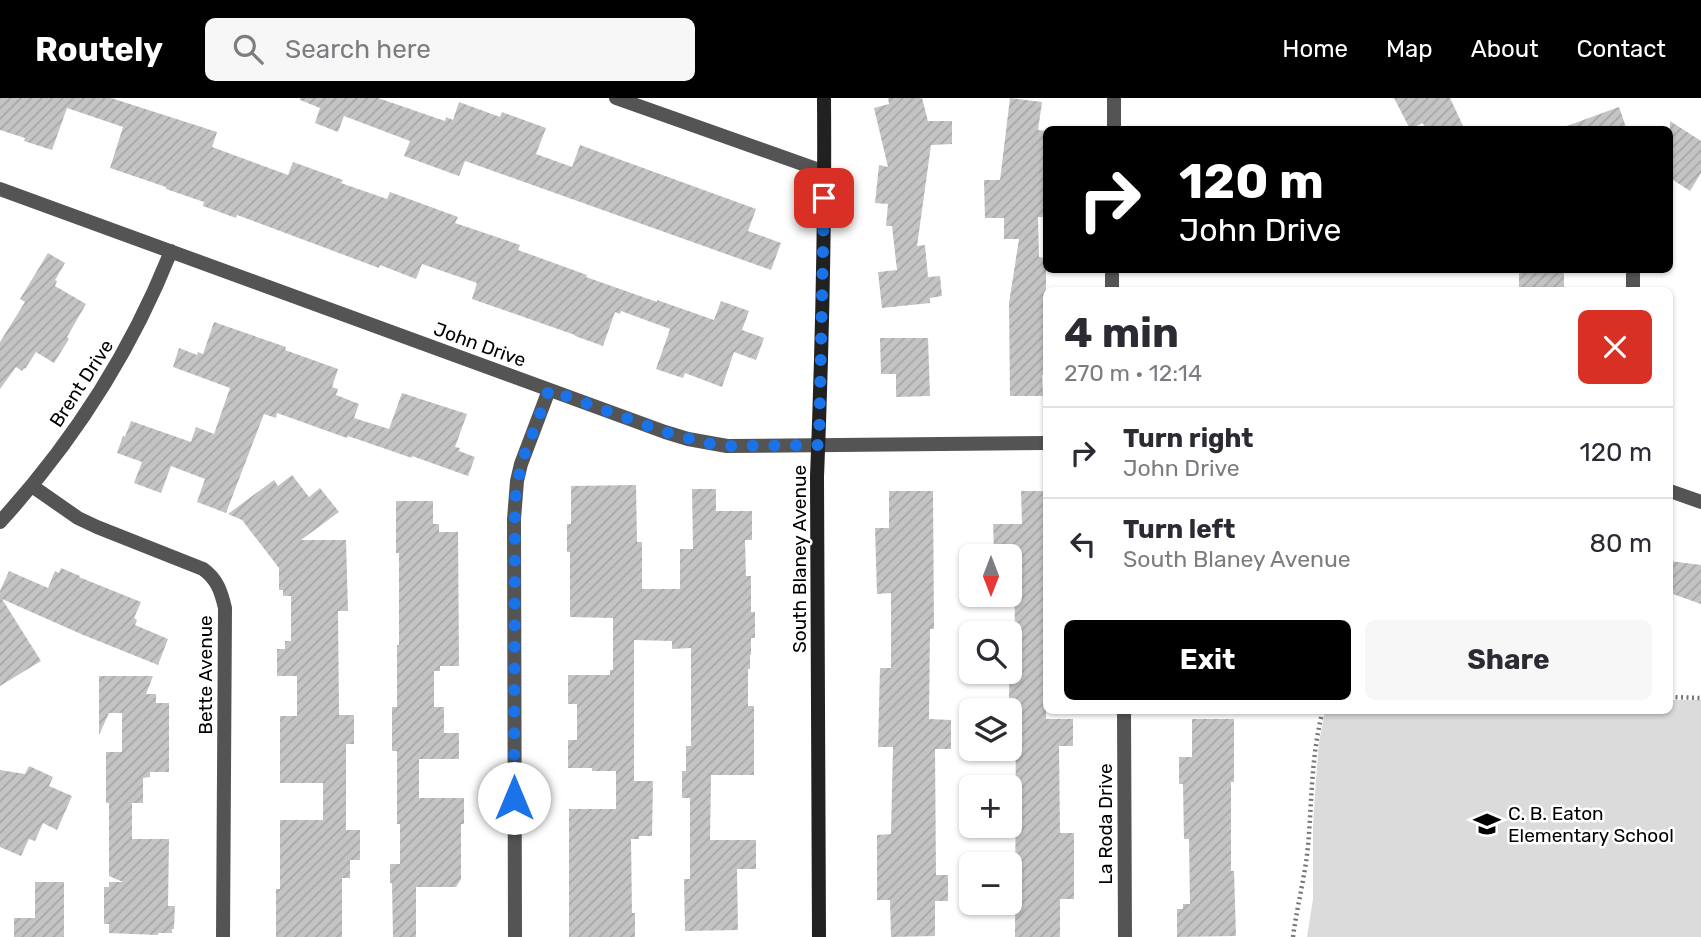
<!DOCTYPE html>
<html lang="en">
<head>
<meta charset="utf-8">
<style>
  :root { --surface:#fff; --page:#f7f7f7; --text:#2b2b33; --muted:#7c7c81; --line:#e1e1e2; --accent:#000 }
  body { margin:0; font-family:Rubik,sans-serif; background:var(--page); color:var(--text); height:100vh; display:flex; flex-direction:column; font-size:26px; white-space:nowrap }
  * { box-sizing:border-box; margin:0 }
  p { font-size:23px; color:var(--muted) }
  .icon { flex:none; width:38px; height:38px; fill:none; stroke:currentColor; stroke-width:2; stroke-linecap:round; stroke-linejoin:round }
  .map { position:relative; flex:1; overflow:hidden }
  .side { position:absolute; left:1043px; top:189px; width:630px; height:427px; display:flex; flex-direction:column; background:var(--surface); border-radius:10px; box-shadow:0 2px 5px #0004 }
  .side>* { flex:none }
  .banner { position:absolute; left:1043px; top:28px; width:630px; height:147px; border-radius:10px; box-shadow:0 2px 5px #0004; background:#000; color:#fff; overflow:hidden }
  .needle { width:46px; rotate:180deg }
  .buttons { position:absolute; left:959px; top:446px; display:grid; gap:14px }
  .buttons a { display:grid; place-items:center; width:63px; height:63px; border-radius:10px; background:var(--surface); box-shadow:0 2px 5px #0004; font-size:35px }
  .pin { position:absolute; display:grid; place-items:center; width:60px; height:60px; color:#fff; margin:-30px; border-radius:14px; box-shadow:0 4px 10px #0006 }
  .me { position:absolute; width:77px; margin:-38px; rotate:0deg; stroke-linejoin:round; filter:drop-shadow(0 0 5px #0008) }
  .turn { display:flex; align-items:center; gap:24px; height:147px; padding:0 21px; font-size:32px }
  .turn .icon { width:91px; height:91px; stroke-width:2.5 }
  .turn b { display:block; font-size:49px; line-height:60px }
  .round { display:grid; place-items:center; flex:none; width:74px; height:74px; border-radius:10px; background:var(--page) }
  .summary { display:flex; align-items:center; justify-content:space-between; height:119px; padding:0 21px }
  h1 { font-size:42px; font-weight:700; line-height:52px }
  .cta { display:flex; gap:14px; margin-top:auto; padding:14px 21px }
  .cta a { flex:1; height:80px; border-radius:10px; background:var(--accent); color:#fff; font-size:28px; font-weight:700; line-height:80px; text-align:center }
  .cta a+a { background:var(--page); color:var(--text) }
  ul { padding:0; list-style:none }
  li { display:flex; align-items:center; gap:21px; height:91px; padding:0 21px; border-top:2px solid var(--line) }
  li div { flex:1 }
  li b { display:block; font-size:26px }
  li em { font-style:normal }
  header { display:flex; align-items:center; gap:42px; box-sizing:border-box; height:98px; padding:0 35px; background:var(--accent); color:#fff }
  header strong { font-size:33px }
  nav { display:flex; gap:38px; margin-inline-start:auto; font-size:24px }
  .search { width:490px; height:63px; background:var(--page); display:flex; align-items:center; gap:18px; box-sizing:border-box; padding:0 24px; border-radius:10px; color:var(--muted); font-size:26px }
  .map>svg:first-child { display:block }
  .grass { fill:#dbdbdb }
  .building { fill:url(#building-hatch) }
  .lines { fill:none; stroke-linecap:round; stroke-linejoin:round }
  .path { stroke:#767676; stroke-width:4.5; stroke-dasharray:2 3.5; stroke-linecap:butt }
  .street { stroke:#545454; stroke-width:14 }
  .secondary { stroke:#212121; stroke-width:14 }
  .route { stroke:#1a73e8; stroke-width:12; stroke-dasharray:0 21.6 }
  .labels { text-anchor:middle; stroke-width:5; stroke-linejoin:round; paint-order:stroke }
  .street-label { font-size:19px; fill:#000; stroke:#fff }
  .poi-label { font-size:19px; fill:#000; stroke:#fff; text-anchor:start }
</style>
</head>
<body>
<header>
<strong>Routely</strong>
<div class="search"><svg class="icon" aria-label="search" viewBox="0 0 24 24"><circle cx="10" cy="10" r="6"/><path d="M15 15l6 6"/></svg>Search here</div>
<nav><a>Home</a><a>Map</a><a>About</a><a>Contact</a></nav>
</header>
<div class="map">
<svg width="1701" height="839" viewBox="0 0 1701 839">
  <defs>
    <pattern id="building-hatch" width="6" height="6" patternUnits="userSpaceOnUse" patternTransform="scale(1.75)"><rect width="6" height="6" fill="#c4c4c4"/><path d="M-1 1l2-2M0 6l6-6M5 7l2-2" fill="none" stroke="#a7a7a7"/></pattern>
  </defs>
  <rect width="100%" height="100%" fill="#fff"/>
  <path class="grass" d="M1670 602H1701V839H1307L1313 801V727L1316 681 1319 644 1325 613 1670 612Z"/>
  <path class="building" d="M0 0H111L217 34 212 49 288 77 293 64 343 82 341 85 387 101 390 94 458 119 455 125 520 147 518 152 587 177 586 179 657 204V202L714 222 721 203 749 213 742 232 764 240 756 262 734 254 722 289 685 275 683 280 656 271 670 231 621 213 620 216 615 214 603 248 575 238V237L472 201 477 185 422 166 416 181 380 167 379 170 237 117 236 120 203 108 204 104 166 91V89L110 70 123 29 67 10 52 52 24 43 25 40 0 32Z
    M300 0H378L445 23 446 19 453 22 459 4 500 19 502 14 546 30 536 56 572 69 580 47 756 111 748 133 781 145 771 172 465 63 459 78 404 58 410 43 344 18 338 34 315 25 320 10 300 2Z
    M888 0H922L928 23H952V46L931 47 917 148 925 147 928 179 940 178 942 198 930 200V205L882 210 878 174 897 172 892 128H886L888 106 875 105 879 67 888 69 874 10 889 6Z
    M1010 0 1042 4 1038 32 1046 33V119H1038L1039 159 1046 160V277H1042L1043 298H1010L1009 205 1019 141H1004V120H985L984 82H1000Z
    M1394 0H1450L1465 32H1426L1423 25 1410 31Z
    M1619 9 1627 32H1564V29Z
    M1670 23 1701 43V75L1690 93 1670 80Z
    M48 155 65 165 55 182 57 183 55 188 86 206 67 239 69 241 54 265 36 254 25 271 24 270 22 273 16 269 0 291V244L25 204 20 201Z
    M1519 172H1564V192H1519Z
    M214 224 286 249 285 252 338 271 332 289 338 291 336 297 359 306 354 320 389 331 402 295 467 316 455 349 460 350 459 353 475 359 468 378 412 358V360L348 338 347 340 277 315 276 320 264 316 226 415 197 404 205 381 171 368 161 395 134 385 142 364 117 355 123 338 125 339 131 323 191 344 196 329 214 336 230 290 173 269 179 250 197 257 198 254 203 256Z
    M880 240H928L930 298 896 299V276H881Z
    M292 377 309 399 320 390 339 414 301 442H346L348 513H338L339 617H354V646H346V732H360V762H350V780H342V839H276V791H280V722H323V685H280V618H297V578H277V551H285V543H291V498H283V492H279V470L242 422 228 416 274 382 278 388Z
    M636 387 637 444H642V491H680V451H693L692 391H716V413H752V442H745L746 478H751V514H755V540H751V557H750V571H748V608H754V677H711L710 742H756V771H737L738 832 685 833 684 781H690V700H682V673H686V648H691V550L672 551V543L634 542V683H653L652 738H639V741H631L632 815H635V839H569V711H616V673H592V670H568V642H577V606H568V577H610V572H613V520L570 519V454H567V426H571V388Z
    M889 393H933L934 531H930L929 621 951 622V651H935L936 777H948V803H935V838L891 839 890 802H877V737L891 736 893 649H878L880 570H891V495L877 496 875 430H889Z
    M1021 393H1046V621H1073V648H1059L1060 735H1074V801H1060V839H1015L1016 602H1009L1010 543H1015L1014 452H994L993 426H1022Z
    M396 403H433V426H439V434H458L459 568H440V573H434V609H444V635H459V661H419V700H464V726H461V781L456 789H416V839H393L392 785H390V766H400V726H397V653H392V609H397V547H399V455H396Z
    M1670 463 1701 467V506L1670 495Z
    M61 470 80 478 79 479 141 504 134 520 137 522 135 527 168 541 158 567 81 536 2 501 41 563 0 588V493L9 473 48 490 55 473 59 475Z
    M99 578H153L146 596H156V605H169V674H150V679L143 680V705H132V741H169L168 808H175L174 831H172V835H158V837L109 835V826H104V789H109V784H123L109 778V705H106V654H122V615H109L99 637Z
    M1192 621H1234V684H1231V773H1234L1236 838 1177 839V811H1183V806H1190L1189 741H1184L1183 686H1179V659H1192Z
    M29 668 53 679 49 688 72 698 57 732 43 725 35 743 29 741 21 758 0 749V672L25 676Z
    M35 784H64V839H14V820H35Z"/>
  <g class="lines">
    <path class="path" d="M1670 599 1701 600
      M1293 839C1297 808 1305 779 1308 748 1312 703 1311 657 1323 612"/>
    <path class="street" d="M616 0 825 74
      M1114 0V32
      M0 91 665 334 688 341 727 348 1046 345
      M1633 172V192
      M1112 192V172
      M32 388 78 420 97 429 203 471C217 481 221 493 225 510L223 839
      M1670 393 1701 404
      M0 424C74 343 131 254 171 153
      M1124 612 1125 839
      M515 839 514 421 517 383 521 366 549 292"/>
    <path class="secondary" d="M819 839 817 379C822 253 825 126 824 0"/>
  </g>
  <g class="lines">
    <path class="route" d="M514 700 515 402 521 366 549 292 665 334 706 345 727 348 819 347 824 100"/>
  </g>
  <defs>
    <g id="school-bare" transform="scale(2.1)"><path d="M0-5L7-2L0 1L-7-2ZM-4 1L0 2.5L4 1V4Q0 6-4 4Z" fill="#000" stroke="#fff" stroke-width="2.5" paint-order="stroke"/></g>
  </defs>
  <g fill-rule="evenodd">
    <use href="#school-bare" x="1487" y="726"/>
  </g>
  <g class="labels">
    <g class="street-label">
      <text transform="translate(480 246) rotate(20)" y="7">John Drive</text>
      <text transform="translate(81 285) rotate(-57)" y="7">Brent Drive</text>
      <text transform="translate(799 461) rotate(-90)" y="7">South Blaney Avenue</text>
      <text transform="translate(205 577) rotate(-90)" y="7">Bette Avenue</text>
      <text transform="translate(1105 726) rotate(-90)" y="7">La Roda Drive</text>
    </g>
    <g class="poi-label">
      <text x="1508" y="722">C. B. Eaton<tspan x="1508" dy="22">Elementary School</tspan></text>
    </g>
  </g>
</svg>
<div class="buttons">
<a><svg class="needle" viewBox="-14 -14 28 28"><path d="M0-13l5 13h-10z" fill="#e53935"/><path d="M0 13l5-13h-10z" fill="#7c7c81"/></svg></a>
<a><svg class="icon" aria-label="search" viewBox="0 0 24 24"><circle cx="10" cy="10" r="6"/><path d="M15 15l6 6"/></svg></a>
<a><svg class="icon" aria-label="layers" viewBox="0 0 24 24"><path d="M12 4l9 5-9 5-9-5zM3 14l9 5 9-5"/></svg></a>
<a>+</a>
<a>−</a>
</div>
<div class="pin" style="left:824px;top:100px;background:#d93025"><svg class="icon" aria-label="arrive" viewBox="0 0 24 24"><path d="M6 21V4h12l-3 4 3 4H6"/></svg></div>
<svg class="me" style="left:514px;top:700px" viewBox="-20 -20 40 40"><circle r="19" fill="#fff"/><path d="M0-13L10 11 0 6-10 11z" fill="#1a73e8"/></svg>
<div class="banner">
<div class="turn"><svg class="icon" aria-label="right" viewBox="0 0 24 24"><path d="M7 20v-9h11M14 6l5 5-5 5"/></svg><div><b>120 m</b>John Drive</div></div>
</div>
<section class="side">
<div class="summary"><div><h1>4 min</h1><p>270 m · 12:14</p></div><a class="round" style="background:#d93025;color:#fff"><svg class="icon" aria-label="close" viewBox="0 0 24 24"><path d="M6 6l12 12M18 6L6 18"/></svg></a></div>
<ul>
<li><svg class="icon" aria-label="right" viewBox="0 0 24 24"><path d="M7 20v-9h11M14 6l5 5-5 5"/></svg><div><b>Turn right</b><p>John Drive</p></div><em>120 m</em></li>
<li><svg class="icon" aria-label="left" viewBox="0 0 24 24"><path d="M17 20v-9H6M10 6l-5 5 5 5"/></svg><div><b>Turn left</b><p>South Blaney Avenue</p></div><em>80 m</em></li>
</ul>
<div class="cta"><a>Exit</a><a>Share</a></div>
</section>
</div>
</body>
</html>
